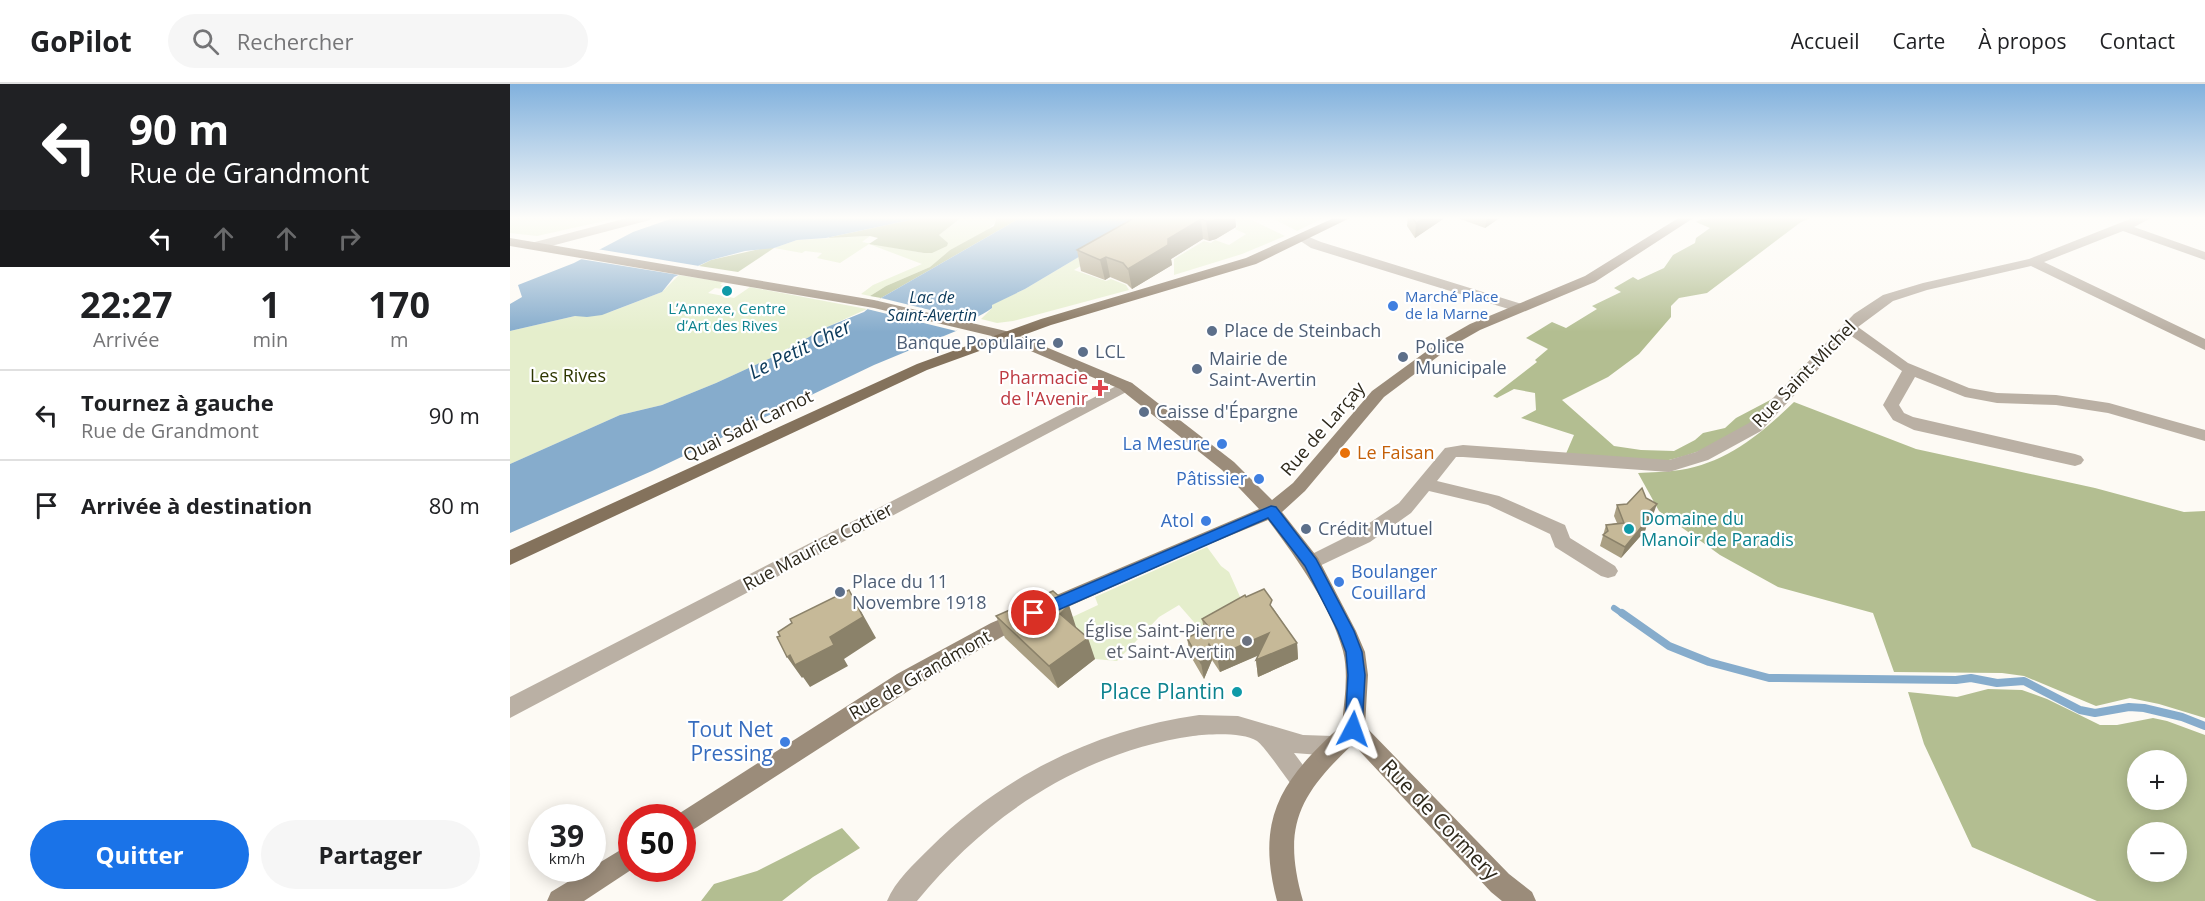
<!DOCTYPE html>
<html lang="fr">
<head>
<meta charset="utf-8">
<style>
  :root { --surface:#fff; --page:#f6f6f6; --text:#202124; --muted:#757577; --line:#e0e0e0; --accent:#1a73e8 }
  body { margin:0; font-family:"Open Sans",sans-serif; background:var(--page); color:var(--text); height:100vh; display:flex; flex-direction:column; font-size:22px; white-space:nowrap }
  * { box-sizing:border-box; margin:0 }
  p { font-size:20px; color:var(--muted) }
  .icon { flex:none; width:33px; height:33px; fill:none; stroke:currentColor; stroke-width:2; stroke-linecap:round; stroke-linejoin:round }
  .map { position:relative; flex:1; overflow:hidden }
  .drawer { display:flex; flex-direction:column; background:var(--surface); width:510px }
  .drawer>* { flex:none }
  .guide { background:#202124; color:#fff; overflow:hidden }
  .fabs { position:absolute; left:1617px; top:666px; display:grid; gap:12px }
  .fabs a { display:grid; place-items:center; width:60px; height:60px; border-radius:50%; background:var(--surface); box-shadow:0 3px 15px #0003; font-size:30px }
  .speed { position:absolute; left:18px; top:720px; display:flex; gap:12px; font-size:30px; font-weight:700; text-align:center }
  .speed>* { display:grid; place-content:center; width:78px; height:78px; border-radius:50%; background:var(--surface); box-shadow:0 3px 15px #0003; line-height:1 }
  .speed small { font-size:15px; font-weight:400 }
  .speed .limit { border:9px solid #d22; background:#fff; color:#111 }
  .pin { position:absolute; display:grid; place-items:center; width:51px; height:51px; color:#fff; margin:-26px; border:3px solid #fff; border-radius:50%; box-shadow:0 2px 6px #0007 }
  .me { position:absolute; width:66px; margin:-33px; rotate:4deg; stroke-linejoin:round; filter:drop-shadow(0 0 4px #0008) }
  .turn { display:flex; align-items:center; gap:21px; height:126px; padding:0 30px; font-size:27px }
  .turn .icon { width:78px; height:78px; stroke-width:2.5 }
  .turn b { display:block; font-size:42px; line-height:51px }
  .lanes { display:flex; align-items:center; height:57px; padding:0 30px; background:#0003; justify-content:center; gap:30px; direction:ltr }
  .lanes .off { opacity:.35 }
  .eta { display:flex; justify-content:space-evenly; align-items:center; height:102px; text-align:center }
  .eta b { font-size:36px; font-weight:700; line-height:42px }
  .button { display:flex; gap:12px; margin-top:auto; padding:12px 30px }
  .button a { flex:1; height:69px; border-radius:36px; background:var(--accent); color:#fff; font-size:24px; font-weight:700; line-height:69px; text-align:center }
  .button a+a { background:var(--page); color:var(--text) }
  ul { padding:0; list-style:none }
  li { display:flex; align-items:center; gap:18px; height:90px; padding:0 30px; border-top:2px solid var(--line) }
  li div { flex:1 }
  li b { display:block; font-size:22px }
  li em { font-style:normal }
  header { display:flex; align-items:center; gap:36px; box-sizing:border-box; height:84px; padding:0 30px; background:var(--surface); border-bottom:2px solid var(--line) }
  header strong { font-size:28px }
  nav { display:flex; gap:33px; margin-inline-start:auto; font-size:21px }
  .search { width:420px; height:54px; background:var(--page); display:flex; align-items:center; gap:15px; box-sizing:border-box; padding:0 21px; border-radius:33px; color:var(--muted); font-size:22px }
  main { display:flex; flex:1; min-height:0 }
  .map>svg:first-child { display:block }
  .green { fill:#e5eecc }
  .forest { fill:#b3be91; fill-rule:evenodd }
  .water { fill:#86accc }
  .pier { fill:#fdfaf4 }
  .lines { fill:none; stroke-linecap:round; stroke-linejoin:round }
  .stream-far1 { stroke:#86accc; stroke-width:6 }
  .stream { stroke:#86accc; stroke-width:8 }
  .street { fill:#bab0a4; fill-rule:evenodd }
  .secondary { fill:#9b8c7a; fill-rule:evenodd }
  .primary { fill:#84725c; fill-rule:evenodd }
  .wall { fill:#aa9f83 }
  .shaded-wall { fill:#8b826a }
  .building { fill:#c6b998; stroke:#8b826a; stroke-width:1.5 }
  .route { fill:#1a73e8; stroke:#114b97; stroke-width:1.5 }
  .culture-dot { fill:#0f9aa8; stroke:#fff; stroke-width:2 }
  .shop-dot { fill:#3f7fe0; stroke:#fff; stroke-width:2 }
  .service-dot { fill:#5c6f8a; stroke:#fff; stroke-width:2 }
  .health-dot { fill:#e0444e; stroke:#fff; stroke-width:2 }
  .food-dot { fill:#e8710a; stroke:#fff; stroke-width:2 }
  .worship-dot { fill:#6b7280; stroke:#fff; stroke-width:2 }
  .labels { text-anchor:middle; stroke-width:4.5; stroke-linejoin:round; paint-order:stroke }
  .far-shop-label { font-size:15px; fill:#366cbe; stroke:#fff; text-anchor:start }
  .far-culture-label { font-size:15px; fill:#0d838f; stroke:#fff }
  .far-water-label { font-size:16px; font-style:italic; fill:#0b395a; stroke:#fff }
  .service-label { font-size:18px; fill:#4e5e75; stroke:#fff; text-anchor:start }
  .street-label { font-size:18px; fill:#2e291c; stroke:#fff }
  .park-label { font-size:18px; fill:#2e3700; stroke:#fff }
  .health-label { font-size:18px; fill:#be3a42; stroke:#fff; text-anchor:end }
  .shop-label { font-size:18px; fill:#366cbe; stroke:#fff; text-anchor:end }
  .food-label { font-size:18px; fill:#c56008; stroke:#fff; text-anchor:start }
  .culture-label { font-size:18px; fill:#0d838f; stroke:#fff; text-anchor:start }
  .worship-label { font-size:18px; fill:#5b616d; stroke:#fff; text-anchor:end }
  .water-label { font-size:20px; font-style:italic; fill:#0b395a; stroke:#fff }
  .near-culture-label { font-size:21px; fill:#0d838f; stroke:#fff; text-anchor:end }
  .near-shop-label { font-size:21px; fill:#366cbe; stroke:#fff; text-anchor:end }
  .near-street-label { font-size:21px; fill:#2e291c; stroke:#fff }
</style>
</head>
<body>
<header>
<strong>GoPilot</strong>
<div class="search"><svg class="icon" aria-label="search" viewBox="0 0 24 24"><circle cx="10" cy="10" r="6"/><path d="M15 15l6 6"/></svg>Rechercher</div>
<nav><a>Accueil</a><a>Carte</a><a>À propos</a><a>Contact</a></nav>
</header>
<main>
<section class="drawer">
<div class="guide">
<div class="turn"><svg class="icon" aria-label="left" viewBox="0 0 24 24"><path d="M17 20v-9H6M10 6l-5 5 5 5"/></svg><div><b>90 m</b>Rue de Grandmont</div></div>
<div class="lanes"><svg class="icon" aria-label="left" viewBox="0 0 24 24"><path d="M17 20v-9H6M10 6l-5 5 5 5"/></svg><svg class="icon off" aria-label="ahead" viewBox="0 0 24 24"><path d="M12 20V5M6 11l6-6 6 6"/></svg><svg class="icon off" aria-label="ahead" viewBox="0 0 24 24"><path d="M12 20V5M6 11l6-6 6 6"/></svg><svg class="icon off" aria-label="right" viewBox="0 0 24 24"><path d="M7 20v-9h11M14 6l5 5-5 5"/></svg></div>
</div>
<div class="eta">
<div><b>22:27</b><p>Arrivée</p></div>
<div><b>1</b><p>min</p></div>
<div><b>170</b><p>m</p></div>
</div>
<ul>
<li><svg class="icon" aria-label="left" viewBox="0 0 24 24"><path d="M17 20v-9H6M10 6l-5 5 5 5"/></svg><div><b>Tournez à gauche</b><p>Rue de Grandmont</p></div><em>90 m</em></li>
<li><svg class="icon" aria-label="arrive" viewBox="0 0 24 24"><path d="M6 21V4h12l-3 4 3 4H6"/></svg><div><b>Arrivée à destination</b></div><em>80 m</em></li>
</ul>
<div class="button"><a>Quitter</a><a>Partager</a></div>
</section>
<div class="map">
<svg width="1695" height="817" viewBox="0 0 1695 817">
  <rect width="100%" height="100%" fill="#fdfaf4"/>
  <path class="green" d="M0 133H112L27 152 0 149Z
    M452 133H487L488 136 476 147 440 166 420 183 376 202 360 212 351 210 363 201 412 180 359 160 330 179 307 174 312 169 295 167 292 169 264 164 287 156 360 152 352 158 414 169 437 159 429 151Z
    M636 133H651L564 186 596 197 601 195 616 201 619 206 503 237 487 239 471 235 482 224 481 221 515 205Z
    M708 133H736L775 152 732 170 664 191V175L694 157 701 159 705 156 719 161 736 150 725 145 728 142 707 135Z
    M760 133H815L787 147Z
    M169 191 213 198 210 201 217 202 212 205 205 204 198 209 224 214 240 203 357 225 317 243 265 272 206 299 152 321 110 331 0 380V247L65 232 100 228 152 208Z
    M697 463 711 482 719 488 735 524 690 545 669 521 649 533 607 577 585 575 558 535 588 521 585 513Z"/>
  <path class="forest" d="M414 133H452L429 151 438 159 437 162 422 169H414L359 160 368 154 360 152 316 154Z
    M487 133H512L371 214 360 212 376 202 420 183 440 166 484 142Z
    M1194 133H1303L1291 138 1197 209 1169 214 1161 222V233L1129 270 1098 293 1052 316 1104 362 1131 366 1164 367 1185 356 1193 349 1215 344 1226 334 1264 314 1291 284 1295 287C1280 302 1265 319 1249 333 1221 356 1184 372 1149 378L1055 372 1064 351 1011 334 1026 326 1025 309 1004 305 987 314 983 312 1027 278 1025 276 1038 265 1016 254 1042 238 1056 244 1087 225 1082 222 1111 208 1104 204 1123 193 1128 196 1154 184 1163 171 1185 159 1186 154 1200 144 1186 138 1191 135H1198Z
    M254 164H264L228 188 189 182 201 176Z
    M1284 318 1406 365 1585 404 1674 428 1695 427V634L1649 620 1620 614 1586 622 1514 592 1492 589 1384 588 1363 529 1268 503 1210 471 1149 427 1128 389C1141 388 1156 388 1170 386 1216 379 1252 349 1284 318Z
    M1478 605 1512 606 1537 615 1590 641H1607L1643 634 1657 637 1695 651V817H1587L1462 763 1414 660 1398 608 1447 613ZM1628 676H1666V716H1628ZM1666 748V788H1628V748Z
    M332 744 350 764 303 793 272 817H191L204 800 247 787Z"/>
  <path class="water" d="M166 133H414L316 154 287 156 264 164 235 167 201 176 164 193 152 208 92 231 77 233 65 232 0 247V220L12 213 8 201 64 179 123 148Z
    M512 133H636L515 205 482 221V224C471 233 456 236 446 247L364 281 142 387 0 449V380L110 331 152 321 206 299 265 272 317 243 354 228 371 214Z"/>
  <path class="pier" d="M87 165 189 182 169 191 70 175Z
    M371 214 461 236 446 247 357 225Z"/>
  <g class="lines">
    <path class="stream-far1" d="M1104 524 1114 531"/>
    <path class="stream" d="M1112 529 1159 562 1199 578 1259 594 1446 596 1461 594 1487 599 1514 597 1570 626 1585 629 1619 623 1634 624 1672 633 1695 642"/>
    <path class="street" d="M121 133H142L140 136 26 166 20 162 21 159Z
      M1625 133H1643L1624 143 1695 168V176L1613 147 1534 178 1695 255V266L1521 182 1417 206 1383 217 1348 243 1398 279 1459 304 1487 309 1546 311 1599 319 1695 346V357L1598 329 1546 321 1487 319 1455 313 1405 293 1389 321 1394 329 1403 333 1565 370 1571 372 1574 376 1571 380 1565 382 1404 346 1383 336 1373 321 1392 287 1340 251 1251 347 1198 376 1159 388 953 373H946L927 397 989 412 1055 441 1060 454 1105 482 1108 487 1105 492 1098 494 1091 492 1045 463 1040 450 978 421 919 407 901 429 860 458 801 486 794 484 791 479 794 474 846 448 889 419 935 364 953 361 1159 376 1186 368 1239 339 1344 230 1373 211 1413 199 1519 175Z
      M792 150 811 158 1015 221 1017 224 1010 228 1005 227 801 164 786 154Z
      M616 297 622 299 624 302 622 305 0 634V613Z
      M689 631 728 632 793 651 823 652 831 655 835 662 831 669 823 672 784 669 804 696 800 704 792 707 784 704C775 693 756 664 747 657 733 648 699 650 683 652 572 668 477 731 407 817H377C385 797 404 780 420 764 492 692 588 645 689 631Z"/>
    <path class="secondary" d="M1170 133H1185L1085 198 970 246 942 262 874 313 795 407 772 428 808 474 846 547 855 568 858 591 855 642 999 790 1022 808 1026 817H992L981 808 843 660C788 712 772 743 793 817H767C745 734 771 696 832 641 834 617 839 591 833 567 821 522 786 473 758 436L690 464 495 551 403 604 181 747 172 751V734H162L387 590 481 539 749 425 712 386 610 305 490 254 364 224 0 162V154L364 216 500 248 622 299 724 378 762 416 783 399 862 307 932 256 960 240 1075 192Z
      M122 759V784H124L74 817H37L41 808Z"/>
    <path class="primary" d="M826 133H842L746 180 541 241 417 286 0 481V466L407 280 531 235 736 174Z"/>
  </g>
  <path class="wall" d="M626 133H725L726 143 706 155 699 157 693 155 661 175 662 181 622 205 617 200 600 193 595 196 571 187 567 166Z
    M898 133H936L905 154 897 142Z
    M945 133H991L975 144Z
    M1107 421 1143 431 1138 437 1135 447 1111 474 1090 462 1096 441 1107 439 1104 432Z
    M736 513 763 524 787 559 788 575 748 593 746 576 748 571 710 588 702 576 694 595 680 571 677 554 694 546 692 535Z
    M486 532 566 543H565L585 575 548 604 495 554Z"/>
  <path class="shaded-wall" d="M708 133H725L726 143 706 155 699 157 696 137Z
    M915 133H936L905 154 906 139Z
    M977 133H991L975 144Z
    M691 135 693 155 661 175 662 181 622 205 618 185 658 155Z
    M596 173 600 193 595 196 590 176Z
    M1147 420 1143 431 1138 437 1135 447 1111 474 1115 463 1133 433Z
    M339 506 366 554 334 575 338 582 300 603 293 593 292 594 277 573 320 553Z
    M559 521 566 543 558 552 550 530Z
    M759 549 761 566 710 588 707 572Z
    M578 554 585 575 548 604 539 582Z
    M787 559 788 575 748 593 746 576Z
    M699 560 702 576 694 595 691 579Z"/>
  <path class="building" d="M626 133H708L704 136 696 137 691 135 658 155V161L618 185 613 179 596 173 590 176 567 166Z
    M902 133H915L906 139Z
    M1132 404 1136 414 1147 420 1133 433 1138 435 1115 463 1093 451 1098 447 1096 441 1114 439 1107 421 1117 420Z
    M754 505 762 516 760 521 787 559 746 576 759 549 707 572 699 560 691 579 677 554 699 543 692 535 735 511 736 513Z
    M339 506 353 533 320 553 324 561 285 581 280 571 277 573 267 553 270 552 268 548 282 539 280 535Z
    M543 507 559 521 550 530 578 554 539 582 486 532Z"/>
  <linearGradient id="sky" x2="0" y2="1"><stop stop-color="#81b1dd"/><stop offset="0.54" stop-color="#fefdfa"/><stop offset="1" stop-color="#fefdfa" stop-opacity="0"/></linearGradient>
  <rect width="1695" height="248" fill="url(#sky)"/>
  <path class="route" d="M761 422 766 423 806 475 844 547 852 568 855 591 852 645 849 650 843 652 837 650 835 645 838 591 836 568 828 547 795 482 758 434 530 534H519L516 529 519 525Z"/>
  <g class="culture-dot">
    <circle cx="217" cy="207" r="6"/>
    <circle cx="1119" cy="445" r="6"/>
    <circle cx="727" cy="608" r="6"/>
  </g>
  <g class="shop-dot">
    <circle cx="883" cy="222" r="6"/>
    <circle cx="712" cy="360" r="6"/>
    <circle cx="749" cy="395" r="6"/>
    <circle cx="696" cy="437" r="6"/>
    <circle cx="829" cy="498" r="6"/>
    <circle cx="275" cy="658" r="6"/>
  </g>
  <g class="service-dot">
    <circle cx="702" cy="247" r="6"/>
    <circle cx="548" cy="259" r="6"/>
    <circle cx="573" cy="268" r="6"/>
    <circle cx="893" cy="273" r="6"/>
    <circle cx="687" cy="285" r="6"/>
    <circle cx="634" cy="328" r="6"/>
    <circle cx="796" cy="445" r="6"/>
    <circle cx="330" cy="508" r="6"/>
  </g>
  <path class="health-dot" d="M587 295h6v6h6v6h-6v6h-6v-6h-6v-6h6z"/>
  <circle class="food-dot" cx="835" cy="369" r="6"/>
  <circle class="worship-dot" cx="737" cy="557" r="6"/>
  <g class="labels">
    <g class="far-shop-label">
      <text x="895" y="218">Marché Place<tspan x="895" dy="17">de la Marne</tspan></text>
    </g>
    <g class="far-culture-label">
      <text x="217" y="230">LʼAnnexe, Centre<tspan x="217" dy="17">dʼArt des Rives</tspan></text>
    </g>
    <g class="far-water-label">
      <text x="422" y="219">Lac de<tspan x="422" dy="18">Saint-Avertin</tspan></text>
    </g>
    <g class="service-label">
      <text x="714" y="253">Place de Steinbach</text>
      <text x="536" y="265" text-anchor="end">Banque Populaire</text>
      <text x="905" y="269">Police<tspan x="905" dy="21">Municipale</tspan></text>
      <text x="585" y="274">LCL</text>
      <text x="699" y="281">Mairie de<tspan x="699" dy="21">Saint-Avertin</tspan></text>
      <text x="646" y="334">Caisse d'Épargne</text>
      <text x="808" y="451">Crédit Mutuel</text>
      <text x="342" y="504">Place du 11<tspan x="342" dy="21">Novembre 1918</tspan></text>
    </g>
    <g class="street-label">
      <text transform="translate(1294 290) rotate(-46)" y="6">Rue Saint-Michel</text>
      <text transform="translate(238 342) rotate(-26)" y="6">Quai Sadi Carnot</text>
      <text transform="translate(813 345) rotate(-49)" y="6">Rue de Larçay</text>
      <text transform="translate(308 463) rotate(-28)" y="6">Rue Maurice Cottier</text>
      <text transform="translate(410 591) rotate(-30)" y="6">Rue de Grandmont</text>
    </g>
    <g class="park-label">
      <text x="58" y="298">Les Rives</text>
    </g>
    <g class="health-label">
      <text x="578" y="300">Pharmacie<tspan x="578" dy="21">de l'Avenir</tspan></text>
    </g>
    <g class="shop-label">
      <text x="700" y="366">La Mesure</text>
      <text x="737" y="401">Pâtissier</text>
      <text x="684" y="443">Atol</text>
      <text x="841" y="494" text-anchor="start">Boulanger<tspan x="841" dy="21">Couillard</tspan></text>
    </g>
    <g class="food-label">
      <text x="847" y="375">Le Faisan</text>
    </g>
    <g class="culture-label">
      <text x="1131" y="441">Domaine du<tspan x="1131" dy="21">Manoir de Paradis</tspan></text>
    </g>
    <g class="worship-label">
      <text x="725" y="553">Église Saint-Pierre<tspan x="725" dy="21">et Saint-Avertin</tspan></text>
    </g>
    <g class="water-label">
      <text transform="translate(290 265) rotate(-26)" y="7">Le Petit Cher</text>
    </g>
    <g class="near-culture-label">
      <text x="715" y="615">Place Plantin</text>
    </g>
    <g class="near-shop-label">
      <text x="263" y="653">Tout Net<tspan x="263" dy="24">Pressing</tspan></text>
    </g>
    <g class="near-street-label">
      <text transform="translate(930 736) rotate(46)" y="7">Rue de Cormery</text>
    </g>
  </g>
</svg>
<div class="fabs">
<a>+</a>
<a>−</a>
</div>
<div class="speed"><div>39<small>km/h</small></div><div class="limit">50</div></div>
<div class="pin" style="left:524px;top:529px;background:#d93025"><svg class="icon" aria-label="arrive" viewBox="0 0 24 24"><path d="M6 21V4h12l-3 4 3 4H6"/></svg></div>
<svg class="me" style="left:843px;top:645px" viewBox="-20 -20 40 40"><path d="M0-17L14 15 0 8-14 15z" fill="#1a73e8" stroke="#fff" stroke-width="4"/></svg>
</div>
</main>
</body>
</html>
